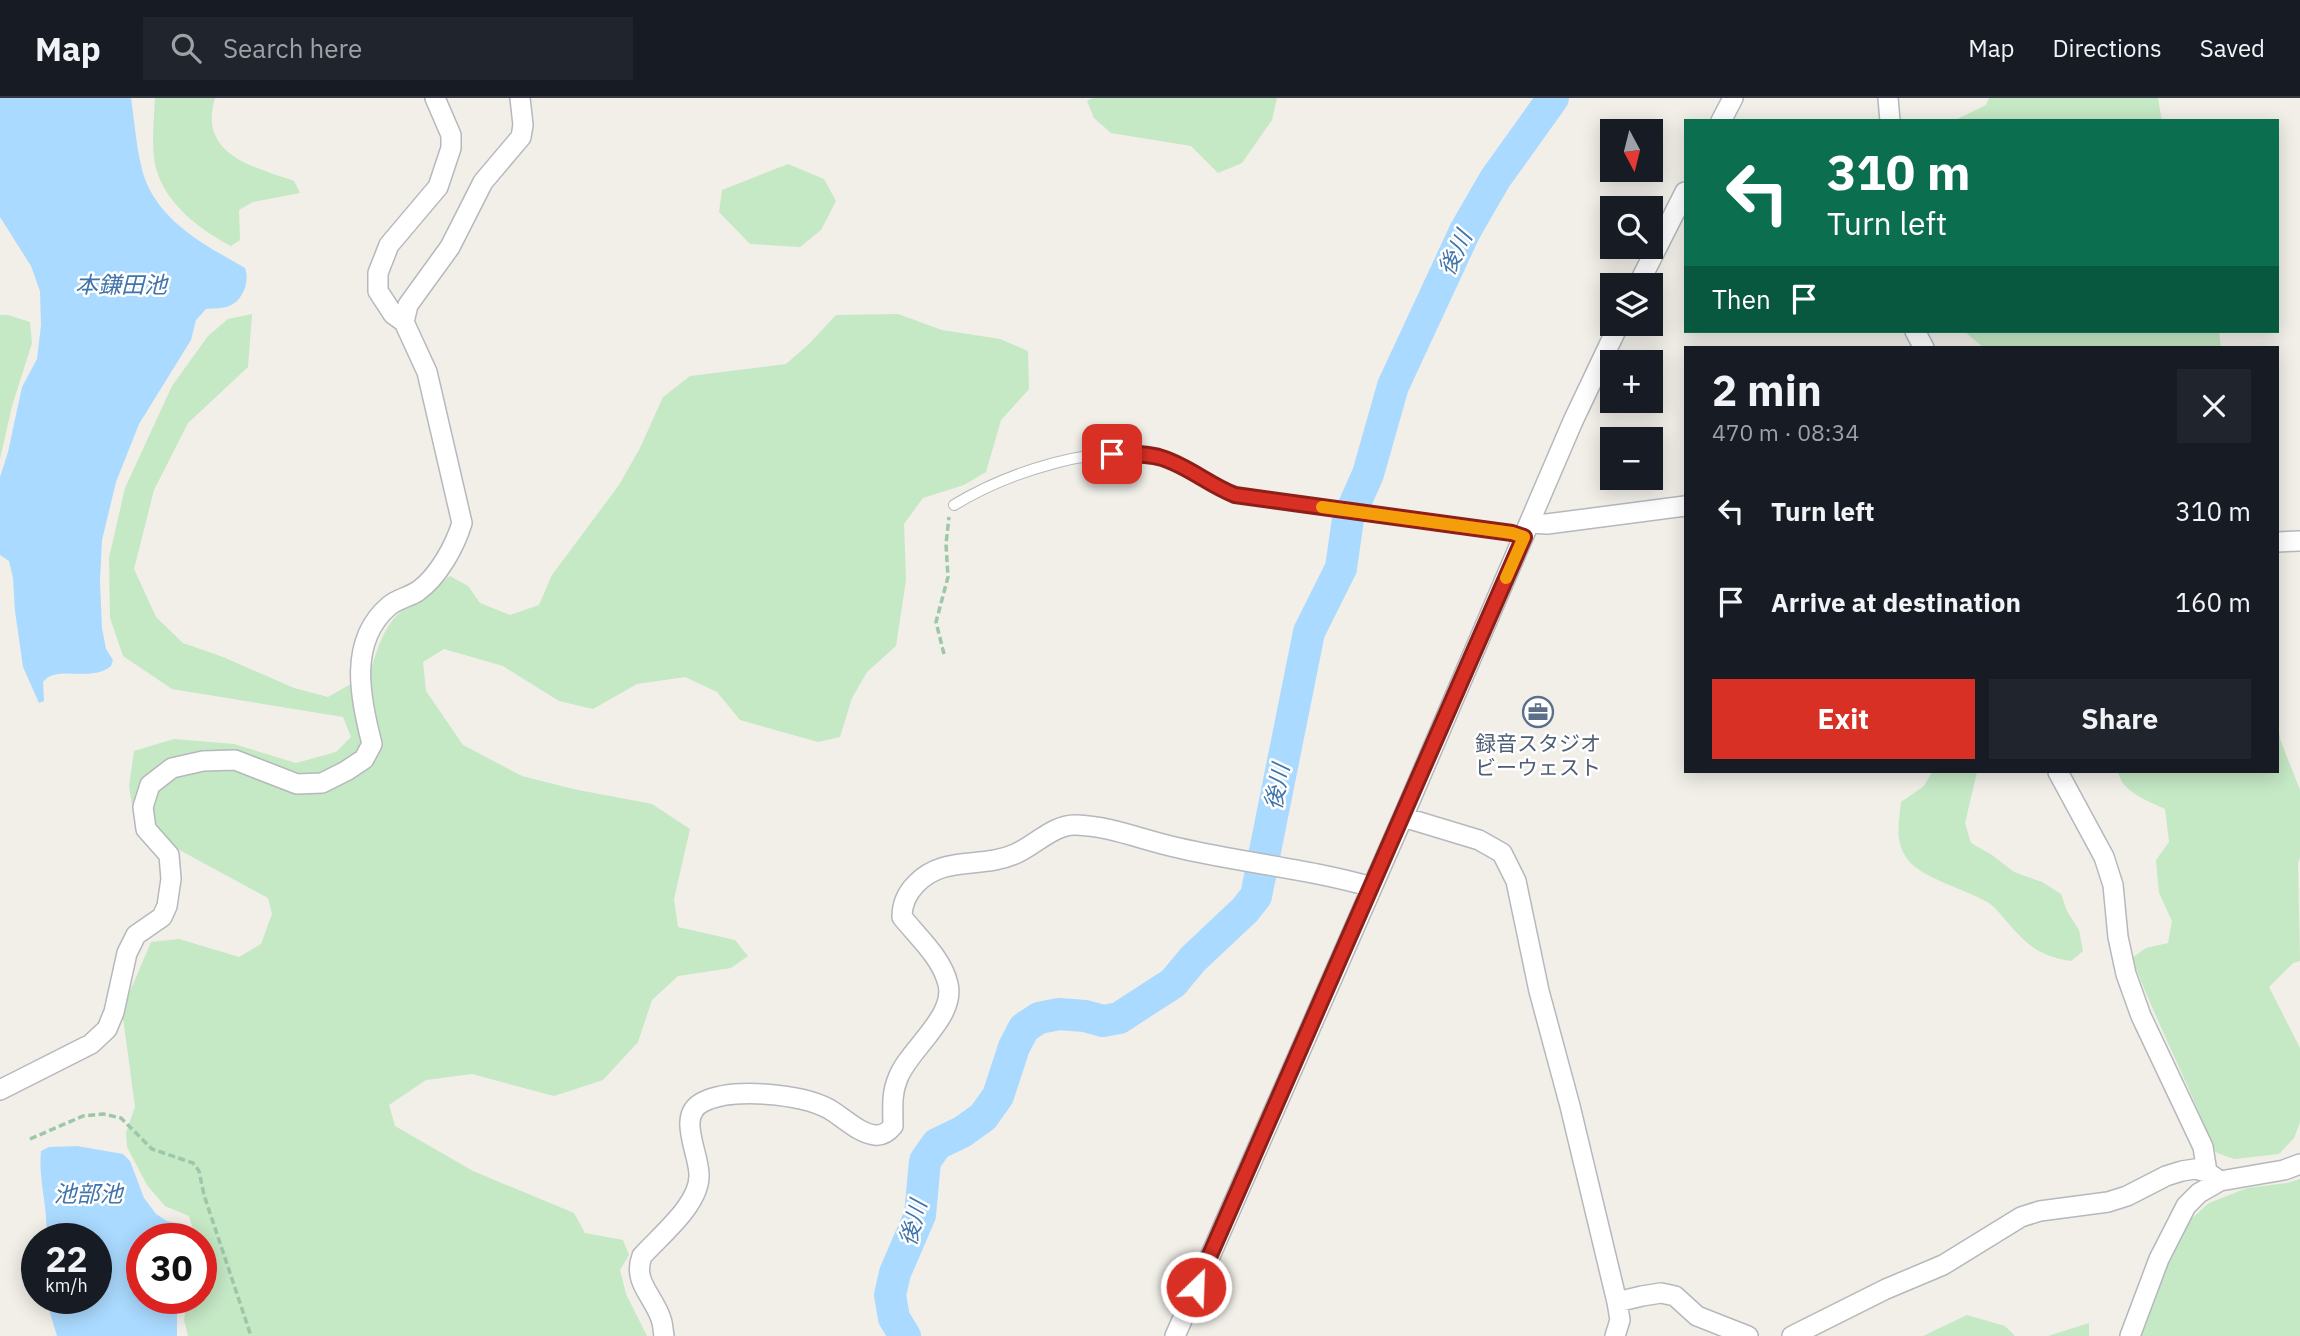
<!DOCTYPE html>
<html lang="en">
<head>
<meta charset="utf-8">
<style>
  :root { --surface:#171b24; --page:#20242c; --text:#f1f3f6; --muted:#9ea1a6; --line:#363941; --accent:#d93025 }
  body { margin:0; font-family:"IBM Plex Sans","Noto Sans JP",sans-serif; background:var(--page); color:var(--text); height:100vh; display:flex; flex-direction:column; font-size:26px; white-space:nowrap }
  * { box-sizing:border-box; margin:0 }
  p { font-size:23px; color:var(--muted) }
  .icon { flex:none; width:38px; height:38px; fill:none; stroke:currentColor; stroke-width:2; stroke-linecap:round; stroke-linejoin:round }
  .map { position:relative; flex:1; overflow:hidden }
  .sheet { position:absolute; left:1684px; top:248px; width:595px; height:427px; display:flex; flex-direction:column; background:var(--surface); border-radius:0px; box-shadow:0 4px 18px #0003 }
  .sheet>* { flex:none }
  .banner { position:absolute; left:1684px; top:21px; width:595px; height:214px; border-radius:0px; box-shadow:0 4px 18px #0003; background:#0b6e4f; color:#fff; overflow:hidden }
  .needle { width:46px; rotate:173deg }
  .tools { position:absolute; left:1600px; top:21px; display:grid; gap:14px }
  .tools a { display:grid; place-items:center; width:63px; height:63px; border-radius:0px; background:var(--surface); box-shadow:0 4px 18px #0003; font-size:35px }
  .speed { position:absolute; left:21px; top:1125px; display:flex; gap:14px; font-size:35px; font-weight:700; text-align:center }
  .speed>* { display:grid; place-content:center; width:91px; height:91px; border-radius:50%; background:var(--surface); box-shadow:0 4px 18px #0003; line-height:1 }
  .speed small { font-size:18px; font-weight:400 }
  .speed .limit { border:10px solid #d22; background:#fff; color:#111 }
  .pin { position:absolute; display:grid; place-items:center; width:60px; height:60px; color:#fff; margin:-30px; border-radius:14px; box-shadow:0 4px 10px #0006 }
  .me { position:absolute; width:77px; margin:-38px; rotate:24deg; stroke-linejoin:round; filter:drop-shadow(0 0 5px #0008) }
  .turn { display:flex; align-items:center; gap:24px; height:147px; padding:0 28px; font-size:32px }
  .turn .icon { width:91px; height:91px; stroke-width:2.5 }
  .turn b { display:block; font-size:49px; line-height:60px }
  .then { display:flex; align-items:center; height:66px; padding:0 28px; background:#0003; gap:14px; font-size:26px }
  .round { display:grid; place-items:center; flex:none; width:74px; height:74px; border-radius:0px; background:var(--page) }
  .headline { display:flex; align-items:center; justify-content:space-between; height:119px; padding:0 28px }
  h1 { font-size:42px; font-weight:800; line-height:52px }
  .button { display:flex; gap:14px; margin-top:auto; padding:14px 28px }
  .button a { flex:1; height:80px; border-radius:0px; background:var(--accent); color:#fff; font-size:28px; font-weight:800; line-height:80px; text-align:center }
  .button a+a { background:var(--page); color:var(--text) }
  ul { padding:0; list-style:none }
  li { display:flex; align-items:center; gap:21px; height:91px; padding:0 28px }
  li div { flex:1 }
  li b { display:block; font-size:26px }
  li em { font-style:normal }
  header { display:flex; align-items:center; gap:42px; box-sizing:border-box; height:98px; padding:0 35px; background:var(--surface); border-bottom:2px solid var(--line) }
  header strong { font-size:33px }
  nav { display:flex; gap:38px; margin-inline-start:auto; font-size:24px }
  .search { width:490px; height:63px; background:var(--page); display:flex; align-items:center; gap:18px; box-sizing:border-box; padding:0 24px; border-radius:0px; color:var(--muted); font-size:26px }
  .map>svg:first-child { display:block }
  .green { fill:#c5e8c5 }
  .water { fill:#aadaff }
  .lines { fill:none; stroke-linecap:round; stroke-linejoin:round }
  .river { stroke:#aadaff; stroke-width:32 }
  .lane-casing { stroke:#b5b8bc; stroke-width:12 }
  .street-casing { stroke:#b5b8bc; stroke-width:22 }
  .path { stroke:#9cc7a9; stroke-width:3.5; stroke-dasharray:7 3.5; stroke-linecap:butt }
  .lane { stroke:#fff; stroke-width:10 }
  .street { stroke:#fff; stroke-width:19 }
  .route-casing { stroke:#8d1f18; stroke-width:18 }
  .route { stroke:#d93025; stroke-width:12 }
  .slow { stroke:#f59e0b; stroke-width:12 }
  .labels { text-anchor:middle; stroke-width:5; stroke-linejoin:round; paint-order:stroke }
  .service-label { font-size:21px; fill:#4e5e75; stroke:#fff }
  .water-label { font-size:23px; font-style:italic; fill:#4174aa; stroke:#fff }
</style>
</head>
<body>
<header>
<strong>Map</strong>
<div class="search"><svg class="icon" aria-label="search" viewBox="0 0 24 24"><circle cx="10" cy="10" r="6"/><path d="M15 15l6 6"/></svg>Search here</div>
<nav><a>Map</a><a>Directions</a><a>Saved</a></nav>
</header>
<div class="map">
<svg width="2300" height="1238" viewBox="0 0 2300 1238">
  <rect width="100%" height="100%" fill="#f1efe8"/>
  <path class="green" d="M155 0H215C198 57 252 68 294 83L300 95 253 104 239 112 240 142 231 148C198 131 159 101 154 60 152 41 154 19 155 0Z
    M1093 0H1277L1272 22 1242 65 1218 75 1191 48 1111 35 1094 20 1087 3Z
    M1989 0H2158L2162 23H1953L1986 7Z
    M788 66 824 81 836 103 821 132 800 149 750 146 719 114 722 92Z
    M252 216 248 269 188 325 154 392 134 471 156 519 183 545 223 559 294 590 328 599 370 575C377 552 384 526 404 511 420 500 436 490 450 478L468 488 480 505 510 517 539 507 552 477 619 387 640 350 663 299 690 278 786 266 810 245 836 217 898 216 942 232 1000 241 1028 253 1029 291 1001 322 986 374 964 387 923 400 904 426 906 482 896 548 867 574 852 600 840 639 818 644 740 622 717 594 685 579 637 586 593 611 559 603 503 568 444 551 423 564 426 593 463 647 522 678 573 691 652 706 690 731 674 801 678 829 735 842 748 858 731 870 678 878 652 902 638 944 603 982 554 998 472 976 426 982 389 1007 395 1028 473 1073 574 1115 585 1135 623 1142 629 1157 620 1172 626 1196 647 1238H188L184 1222 187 1201 201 1200V1141H196L189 1118 165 1108 147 1087 127 1049 126 1035 135 1009 122 912 151 844 179 841 239 859 261 846 272 816 268 800 172 748 134 720 129 688 134 653 174 641 234 646 296 665 336 654 351 639 343 619 172 591 123 558 110 520 109 460 125 390 172 288 208 238 228 221Z
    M0 217H8L30 224 32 245 12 308 0 361Z
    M1964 233H2219L2221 250H1984Z
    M2277 620 2280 641 2300 692V759L2298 765 2300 863 2293 865 2269 889 2300 950V1024L2294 1040 2279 1056 2234 1061 2215 1054C2190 988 2157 926 2132 860L2146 850 2168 845 2172 823 2159 795 2156 762 2169 744 2165 711C2147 702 2123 695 2118 674H2277Z
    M1932 674H1977L1965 725 1971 745 1992 757 2014 774 2042 784 2061 796 2067 813 2079 832 2083 853 2071 863C2040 858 2028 848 2008 825 2002 818 1996 810 1989 805 1966 791 1923 781 1908 762 1894 744 1899 724 1901 704L1924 688Z
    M2300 1081V1238H2138L2156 1189 2189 1123 2209 1105 2247 1090 2287 1085Z
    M1967 1217 2005 1228 2015 1238H1923Z
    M2089 1225V1238H2048Z"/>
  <path class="water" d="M0 0H131C135 26 137 62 147 86 166 128 207 148 245 170 250 183 243 203 229 208 222 211 214 210 206 211L196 222 191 242 139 326 116 384 102 442 100 483 102 530 106 551 113 562 111 568C91 585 57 566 43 584L44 603 39 605 23 569 15 513 13 480 9 463 0 457V379L8 354 22 289 37 261 41 227 40 193 31 168 0 119Z
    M77 1048 123 1056 130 1063 144 1100 156 1116 167 1123 183 1126 188 1130V1141H142V1200L177 1201V1238H57L46 1201 96 1200V1141H46C49 1112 38 1083 41 1053L49 1049Z"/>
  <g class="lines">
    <path class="river" d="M905 1238 894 1220 890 1197 895 1175 920 1117 925 1063 937 1046 962 1034 983 1019 998 998 1014 949 1024 930 1039 920 1059 916 1085 918 1103 923 1119 920 1173 885 1193 861 1245 812 1256 798 1309 534 1341 470 1348 421 1368 376 1393 288 1465 133 1495 81 1553 0"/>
    <g class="lane-casing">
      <path id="lane" d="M954 407C1007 375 1097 344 1159 359 1181 364 1196 380 1215 390 1222 393 1229 395 1235 397L1512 435 1524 439"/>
    </g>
    <g class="street-casing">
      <path id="street" d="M1888 0 1890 23
        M1721 23 1733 0
        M1638 187 1685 94
        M404 224 408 207 450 149 483 84 521 39 523 27 520 0
        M1915 233 1924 250
        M1530 425 1547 426 1685 408
        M2277 444 2300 443
        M2058 674 2104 759 2113 787 2118 839 2126 876 2141 918 2203 1049 2207 1074
        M1403 719 1479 742 1502 755 1516 783 1539 893 1570 1008 1617 1204 1620 1222 1615 1238
        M0 992 91 946 107 931 114 914 127 855 136 837 162 819 167 808 171 781 169 757 146 731 143 709 150 687 172 670 203 663 235 662 297 686 322 685 346 673 364 661 372 646C360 600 348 543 389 508 397 501 409 499 418 493 438 479 455 448 462 425L427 274 404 224 393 216 378 193V175L389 147 438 89 451 50V37L435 0
        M1617 1204 1642 1198 1661 1195 1675 1198 1697 1218 1748 1238
        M664 1238C663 1233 663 1226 661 1221 654 1198 632 1184 642 1158 661 1137 700 1106 699 1077 699 1054 676 1017 703 1004 733 989 801 996 829 1011 843 1019 858 1035 875 1037 883 1038 888 1034 893 1028 893 1011 891 996 898 980 909 951 956 919 948 886 942 860 918 839 902 819 902 806 906 796 916 786 943 757 981 771 1015 756 1034 748 1054 726 1076 727 1111 728 1145 743 1179 750 1243 765 1310 771 1372 789
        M1175 1238 1403 719 1573 323 1619 226
        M1792 1238 1886 1191 1943 1167 2021 1119 2040 1113 2108 1104 2127 1098 2166 1078 2182 1073 2195 1071 2207 1074 2220 1083
        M2130 1238 2159 1161 2186 1108 2199 1095 2220 1083 2284 1072 2300 1066"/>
    </g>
    <path class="path" d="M944 556 936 524 948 479 946 446 949 419
      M30 1041 83 1018 103 1016 121 1020 152 1051 193 1065 199 1073 204 1097 251 1238"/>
    <use href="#lane" class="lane"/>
    <use href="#street" class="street"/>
  </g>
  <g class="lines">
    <g class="route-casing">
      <path id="route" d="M1112 356C1128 356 1146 355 1162 360 1188 368 1209 387 1235 397L1512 435 1524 439 1196 1189"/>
    </g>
    <use href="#route" class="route"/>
    <path class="slow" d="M1322 409 1512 435 1524 439 1506 480"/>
  </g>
  <defs>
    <g id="office-ring" transform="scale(1.575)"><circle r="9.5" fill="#fff" stroke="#5c6f8a" stroke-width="1.5"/><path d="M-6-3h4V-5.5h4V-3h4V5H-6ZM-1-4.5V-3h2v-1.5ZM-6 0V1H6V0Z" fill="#5c6f8a"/></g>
  </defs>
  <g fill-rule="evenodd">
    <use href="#office-ring" x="1538" y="614"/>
  </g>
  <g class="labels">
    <g class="service-label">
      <text x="1538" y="653">録音スタジオ<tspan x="1538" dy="24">ビーウェスト</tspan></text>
    </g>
    <g class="water-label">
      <text transform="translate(1455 155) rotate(-64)" y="8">後川</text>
      <text x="121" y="195">本鎌田池</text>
      <text transform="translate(1277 689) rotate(-79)" y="8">後川</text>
      <text x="88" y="1104">池部池</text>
      <text transform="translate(913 1125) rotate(-75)" y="8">後川</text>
    </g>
  </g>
</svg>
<div class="tools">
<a><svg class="needle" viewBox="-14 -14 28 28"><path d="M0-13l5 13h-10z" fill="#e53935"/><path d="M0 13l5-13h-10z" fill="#9ea1a6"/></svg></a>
<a><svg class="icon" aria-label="search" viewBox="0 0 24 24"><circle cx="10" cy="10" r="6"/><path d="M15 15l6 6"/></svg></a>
<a><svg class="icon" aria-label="layers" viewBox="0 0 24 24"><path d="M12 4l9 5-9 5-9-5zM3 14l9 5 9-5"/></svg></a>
<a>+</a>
<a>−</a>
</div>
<div class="speed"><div>22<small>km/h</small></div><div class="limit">30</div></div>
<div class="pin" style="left:1112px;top:356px;background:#d93025"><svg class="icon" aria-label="arrive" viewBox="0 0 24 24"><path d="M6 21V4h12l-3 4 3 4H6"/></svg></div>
<svg class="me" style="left:1196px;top:1189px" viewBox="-20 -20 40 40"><circle r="17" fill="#d93025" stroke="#fff" stroke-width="3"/><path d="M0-11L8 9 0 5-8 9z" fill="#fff"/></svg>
<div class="banner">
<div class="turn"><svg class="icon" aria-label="left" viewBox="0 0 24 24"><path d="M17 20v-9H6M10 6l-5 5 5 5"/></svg><div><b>310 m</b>Turn left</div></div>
<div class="then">Then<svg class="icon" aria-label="arrive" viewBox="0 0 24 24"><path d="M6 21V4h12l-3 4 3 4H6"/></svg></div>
</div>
<section class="sheet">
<div class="headline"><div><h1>2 min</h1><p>470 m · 08:34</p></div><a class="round"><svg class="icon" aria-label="close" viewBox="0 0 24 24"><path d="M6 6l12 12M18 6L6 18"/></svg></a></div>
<ul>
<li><svg class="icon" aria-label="left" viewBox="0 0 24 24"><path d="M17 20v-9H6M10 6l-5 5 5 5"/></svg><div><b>Turn left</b></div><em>310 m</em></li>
<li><svg class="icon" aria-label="arrive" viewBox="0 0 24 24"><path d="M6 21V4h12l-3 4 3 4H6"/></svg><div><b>Arrive at destination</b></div><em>160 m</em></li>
</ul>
<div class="button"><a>Exit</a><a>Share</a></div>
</section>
</div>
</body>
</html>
